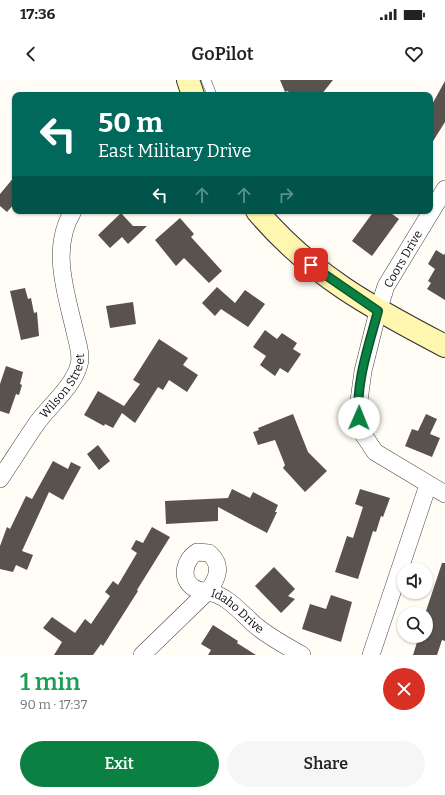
<!DOCTYPE html>
<html lang="en">
<head>
<meta charset="utf-8">
<style>
  :root { --surface:#fff; --page:#f6f6f6; --text:#222; --muted:#767676; --accent:#0b8043 }
  body { margin:0; font-family:Bitter,serif; background:var(--page); color:var(--text); height:100vh; display:flex; flex-direction:column; font-size:15px; white-space:nowrap }
  * { box-sizing:border-box; margin:0 }
  p { font-size:13px; color:var(--muted) }
  .icon { flex:none; width:22px; height:22px; fill:none; stroke:currentColor; stroke-width:2; stroke-linecap:round; stroke-linejoin:round }
  .map { position:relative; height:575px; overflow:hidden }
  .side { display:flex; flex-direction:column; background:var(--surface); flex:1 }
  .side>* { flex:none }
  .hud { position:absolute; left:12px; top:12px; width:421px; height:122px; border-radius:8px; box-shadow:0 1px 3px #0004; background:#00695c; color:#fff; overflow:hidden }
  .buttons { position:absolute; left:397px; top:483px; display:grid; gap:8px }
  .buttons a { display:grid; place-items:center; width:36px; height:36px; border-radius:50%; background:var(--surface); box-shadow:0 1px 3px #0004; font-size:20px }
  .pin { position:absolute; display:grid; place-items:center; width:34px; height:34px; color:#fff; margin:-17px; border-radius:8px; box-shadow:0 2px 6px #0006 }
  .me { position:absolute; width:44px; margin:-22px; rotate:1deg; stroke-linejoin:round; filter:drop-shadow(0 0 3px #0008) }
  .turn { display:flex; align-items:center; gap:14px; height:84px; padding:0 20px; font-size:18px }
  .turn .icon { width:52px; height:52px; stroke-width:2.5 }
  .turn b { display:block; font-size:28px; line-height:34px }
  .lanes { display:flex; align-items:center; height:38px; padding:0 20px; background:#0003; justify-content:center; gap:20px; direction:ltr }
  .lanes .off { opacity:.35 }
  .round { display:grid; place-items:center; flex:none; width:42px; height:42px; border-radius:21px; background:var(--page) }
  .summary { display:flex; align-items:center; justify-content:space-between; height:68px; padding:0 20px }
  h1 { font-size:24px; font-weight:600; line-height:30px; color:#1e9e55 }
  .cta { display:flex; gap:8px; margin-top:auto; padding:8px 20px }
  .cta a { flex:1; height:46px; border-radius:24px; background:var(--accent); color:#fff; font-size:16px; font-weight:600; line-height:46px; text-align:center }
  .cta a+a { background:var(--page); color:var(--text) }
  .status { display:flex; justify-content:space-between; align-items:center; height:28px; padding:0 20px; background:var(--surface); direction:ltr }
  .status svg { height:11px; fill:currentColor }
  header { display:flex; justify-content:space-between; align-items:center; height:52px; padding:0 20px; background:var(--surface); font-size:18px; font-weight:600 }
  .map>svg:first-child { display:block }
  .building { fill:#5a524d }
  .lines { fill:none; stroke-linecap:round; stroke-linejoin:round }
  .lane-casing { stroke:#444; stroke-width:10 }
  .street-casing { stroke:#444; stroke-width:18 }
  .secondary-casing { stroke:#333; stroke-width:24 }
  .lane { stroke:#fff; stroke-width:9 }
  .street { stroke:#fff; stroke-width:17 }
  .secondary { stroke:#fff6b0; stroke-width:22 }
  .route-casing { stroke:#07532c; stroke-width:10 }
  .route { stroke:#0b8043; stroke-width:7 }
  .labels { text-anchor:middle; stroke-width:4; stroke-linejoin:round; paint-order:stroke }
  .street-label { font-size:12px; fill:#111; stroke:#fff }
</style>
</head>
<body>
<div class="status"><b>17:36</b><svg viewBox="0 0 49 12"><path d="M0 12V9h3v3zM5 12V6h3v6zM10 12V3h3v9zM15 12V0h3v12zM26 1h20v11H26zM47 4h2v5h-2z"/></svg></div>
<header><svg class="icon" aria-label="back" viewBox="0 0 24 24"><path d="M15 5l-7 7 7 7"/></svg>GoPilot<svg class="icon" aria-label="heart" viewBox="0 0 24 24"><path d="M12 20l-8-8c-3-5 5-10 8-4 3-6 11-1 8 4z"/></svg></header>
<div class="map">
<svg width="445" height="575" viewBox="0 0 445 575">
  <rect width="100%" height="100%" fill="#fffdf5"/>
  <path class="building" d="M280 0H333L321 15H290L288 11 285 12Z
    M445 1V42L430 66V28Z
    M15 96V123L7 132 0 126V114Z
    M374 131H388L399 139 372 176 352 161Z
    M121 133 133 146H147L128 164 122 157 110 168 98 155Z
    M180 138 194 154 191 157 222 191 209 203 184 178 176 186 155 160Z
    M436 170 444 175 445 173V220L427 209 431 203 428 201 435 189 428 184Z
    M217 207 235 223 245 210 265 224 248 247 221 229 215 236 202 223Z
    M25 208 28 219 31 218 34 233 37 232 39 256 21 260 10 211Z
    M133 222 136 244 110 248 106 226Z
    M265 250 277 259 282 253 297 263 293 269 301 274 288 293 280 288 275 296 260 285 266 276 253 267Z
    M159 259 188 278 183 285 198 295 187 312 169 300 163 310 158 307 135 343 122 333 113 348 105 344 104 346 84 335 98 311 124 326 140 304 133 300Z
    M6 286 23 292 20 304 22 305 19 315 16 314 9 334 0 331V304Z
    M293 334 308 372 327 391 305 412 283 388 285 385 275 360 258 365 253 352 259 350 258 348Z
    M426 334 437 339 430 354 440 358 432 377 405 366 412 349 418 351Z
    M98 365 110 381 99 390 87 374Z
    M53 381 68 389 71 382 81 387 63 420 49 412 22 471 33 475 27 490 16 485 13 492 0 489V466L7 447 10 449 26 416 32 419Z
    M232 409 250 418 253 412 278 425 275 432H277L267 453 218 427V441L166 444 165 421 228 418Z
    M360 409 390 418 383 437 381 436 376 452 373 451 358 499 335 492 347 456 353 458 363 427 355 424Z
    M152 447 170 457 137 510 138 511 103 566 101 564 93 575H54L62 562 43 548 52 537 75 553 85 539 91 544 110 516 105 512 113 501 118 505 137 473 131 469 136 460 143 463Z
    M442 483H445V561L442 560 437 575H413L419 556H426V531Z
    M274 487 295 509 288 516 295 519 281 533 255 506Z
    M331 515 352 522 341 562 302 549 310 524 326 529Z
    M213 545 238 561 237 563 256 575H208L211 570 201 564Z"/>
  <g class="lines">
    <g class="lane-casing">
      <path id="lane" d="M206 0 212 15"/>
    </g>
    <g class="street-casing">
      <g id="street">
        <path d="M445 109 386 206 378 231 363 291 358 328 363 354 375 372 445 414"/>
        <path id="s1" d="M0 399C12 381 24 362 37 343 50 325 73 307 79 285 82 274 77 262 75 252 66 212 50 169 73 131"/>
        <path d="M197 472 209 473C223 485 218 499 207 512 202 511 198 510 194 508 179 499 185 479 197 472Z"/>
        <path id="s2" d="M142 575 207 512C228 514 243 536 260 549 273 559 288 567 302 575"/>
        <path d="M371 575 428 405"/>
      </g>
    </g>
    <g class="secondary-casing">
      <path id="secondary" d="M188 0 193 15
        M257 131C311 195 372 228 445 266"/>
    </g>
    <use href="#lane" class="lane"/>
    <use href="#street" class="street"/>
    <use href="#secondary" class="secondary"/>
  </g>
  <g class="lines">
    <g class="route-casing">
      <path id="route" d="M311 185 378 231C369 265 355 304 359 338"/>
    </g>
    <use href="#route" class="route"/>
  </g>
  <g class="labels">
    <g class="street-label">
      <text transform="translate(403 179) rotate(-60)" y="4">Coors Drive</text>
      <text dy="4" stroke="none"><textPath href="#s1" startOffset="113">Wilson Street</textPath></text>
      <text dy="4" stroke="none"><textPath href="#s2" startOffset="127">Idaho Drive</textPath></text>
    </g>
  </g>
</svg>
<div class="buttons">
<a><svg class="icon" aria-label="sound" viewBox="0 0 24 24"><path d="M4 9h4l5-4v14l-5-4H4zM17 9q2 3 0 6"/></svg></a>
<a><svg class="icon" aria-label="search" viewBox="0 0 24 24"><circle cx="10" cy="10" r="6"/><path d="M15 15l6 6"/></svg></a>
</div>
<div class="pin" style="left:311px;top:185px;background:#d93025"><svg class="icon" aria-label="arrive" viewBox="0 0 24 24"><path d="M6 21V4h12l-3 4 3 4H6"/></svg></div>
<svg class="me" style="left:359px;top:338px" viewBox="-20 -20 40 40"><circle r="19" fill="#fff"/><path d="M0-13L10 11 0 6-10 11z" fill="#0b8043"/></svg>
<div class="hud">
<div class="turn"><svg class="icon" aria-label="left" viewBox="0 0 24 24"><path d="M17 20v-9H6M10 6l-5 5 5 5"/></svg><div><b>50 m</b>East Military Drive</div></div>
<div class="lanes"><svg class="icon" aria-label="left" viewBox="0 0 24 24"><path d="M17 20v-9H6M10 6l-5 5 5 5"/></svg><svg class="icon off" aria-label="ahead" viewBox="0 0 24 24"><path d="M12 20V5M6 11l6-6 6 6"/></svg><svg class="icon off" aria-label="ahead" viewBox="0 0 24 24"><path d="M12 20V5M6 11l6-6 6 6"/></svg><svg class="icon off" aria-label="right" viewBox="0 0 24 24"><path d="M7 20v-9h11M14 6l5 5-5 5"/></svg></div>
</div>
</div>
<section class="side">
<div class="summary"><div><h1>1 min</h1><p>90 m · 17:37</p></div><a class="round" style="background:#d93025;color:#fff"><svg class="icon" aria-label="close" viewBox="0 0 24 24"><path d="M6 6l12 12M18 6L6 18"/></svg></a></div>
<div class="cta"><a>Exit</a><a>Share</a></div>
</section>
</body>
</html>
